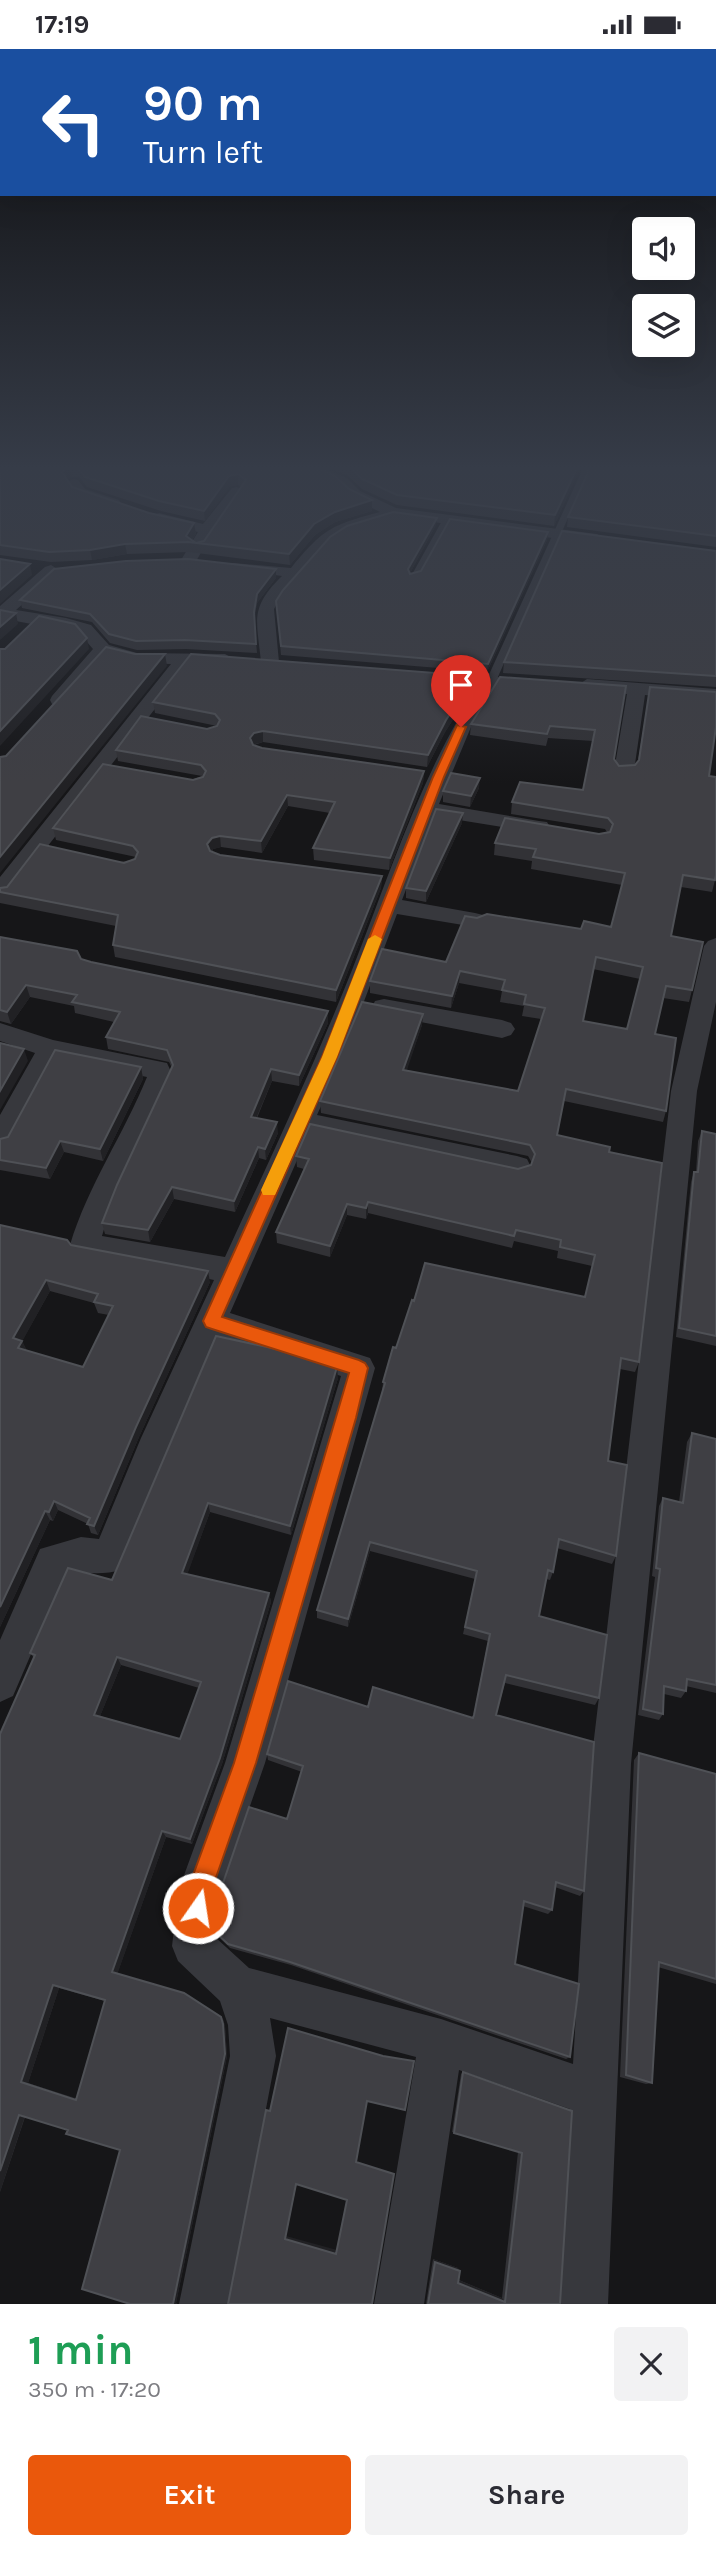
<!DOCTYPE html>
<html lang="en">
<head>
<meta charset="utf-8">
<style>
  :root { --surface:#fff; --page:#f2f2f3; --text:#2b2b33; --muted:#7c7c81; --accent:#ea580c }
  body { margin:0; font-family:Karla,sans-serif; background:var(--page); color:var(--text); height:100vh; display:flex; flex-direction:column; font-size:26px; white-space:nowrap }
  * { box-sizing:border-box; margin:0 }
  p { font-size:23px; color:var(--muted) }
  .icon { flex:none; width:38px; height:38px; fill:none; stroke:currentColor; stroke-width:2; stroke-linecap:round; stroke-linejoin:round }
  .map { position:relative; height:2255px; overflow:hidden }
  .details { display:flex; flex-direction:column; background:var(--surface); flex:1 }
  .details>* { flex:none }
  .banner { position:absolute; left:0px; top:0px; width:718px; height:147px; box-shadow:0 7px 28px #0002; background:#1a4fa0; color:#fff; overflow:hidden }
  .controls { position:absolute; left:632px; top:168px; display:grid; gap:14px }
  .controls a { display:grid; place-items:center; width:63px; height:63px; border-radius:7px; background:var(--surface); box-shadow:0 7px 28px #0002; font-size:35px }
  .pin { position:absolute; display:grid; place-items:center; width:60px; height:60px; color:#fff; margin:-72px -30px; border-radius:50% 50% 50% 0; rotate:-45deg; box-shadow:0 0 7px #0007 }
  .pin .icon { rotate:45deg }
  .me { position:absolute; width:77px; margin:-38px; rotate:13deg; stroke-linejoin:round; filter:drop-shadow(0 0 5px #0008) }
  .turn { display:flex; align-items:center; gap:24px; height:147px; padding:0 28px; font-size:32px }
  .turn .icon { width:91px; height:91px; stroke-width:2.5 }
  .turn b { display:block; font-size:49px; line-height:60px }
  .round { display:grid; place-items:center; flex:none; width:74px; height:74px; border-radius:7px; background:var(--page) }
  .headline { display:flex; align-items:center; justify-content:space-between; height:119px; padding:0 28px }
  h1 { font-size:42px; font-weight:700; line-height:52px; color:#1e9e55 }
  .action { display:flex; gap:14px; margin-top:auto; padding:14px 28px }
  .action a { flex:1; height:80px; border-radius:7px; background:var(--accent); color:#fff; font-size:28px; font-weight:700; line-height:80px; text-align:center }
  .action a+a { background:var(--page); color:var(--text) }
  .status { display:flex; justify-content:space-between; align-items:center; height:49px; padding:0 35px; background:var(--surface); direction:ltr }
  .status svg { height:19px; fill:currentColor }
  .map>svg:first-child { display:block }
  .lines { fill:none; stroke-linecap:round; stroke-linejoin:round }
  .service { fill:#37383d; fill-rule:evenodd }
  .minor { fill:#37383d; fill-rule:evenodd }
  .wall { fill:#323236; fill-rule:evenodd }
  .shaded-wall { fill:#212124 }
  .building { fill:#3f3f44; stroke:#4f5156; stroke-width:2; fill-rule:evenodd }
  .route { fill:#ea580c; stroke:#983908; stroke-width:2 }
  .slow { fill:#f59e0b }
</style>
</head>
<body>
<div class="status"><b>17:19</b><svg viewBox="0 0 49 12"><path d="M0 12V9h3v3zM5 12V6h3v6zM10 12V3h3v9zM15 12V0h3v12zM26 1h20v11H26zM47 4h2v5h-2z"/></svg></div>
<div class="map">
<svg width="716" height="2255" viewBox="0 0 716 2255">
  <rect width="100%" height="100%" fill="#161618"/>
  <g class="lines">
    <path class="service" d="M583 419H590L497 630 489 632 487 630Z
      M447 468 451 470 418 529 411 531 410 529 443 470Z"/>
    <path class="minor" d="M302 419H323L347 429 360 442 396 459 597 485 605 490 597 495 388 467 386 470 346 482 328 494 281 547 274 560 279 613 270 618 261 613C257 571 249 559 282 527L233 520 231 517 233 514 291 519C323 480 331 476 380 463L350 448 337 435Z
      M73 430 78 431 85 440 119 451 121 454 114 458 75 446 66 434Z
      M237 438 244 442 214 481 195 514H183L181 511 198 483 154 472 151 469 154 466 159 464 203 475 232 439Z
      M51 516 59 521 57 524 16 561 66 569 91 576 109 596 137 604 225 605 234 610 225 615H190L8 848 0 850V828L171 615 137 614 107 607 66 655H52L50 651 52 647 93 600 79 584 0 569V557L45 518Z
      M492 624 501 630 471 678 439 755 539 772 547 773 550 778 547 783 539 784 434 767 402 851 475 864 483 866 487 871 483 876 475 878 397 865 343 1008 317 1066 517 1107 527 1110 531 1118 527 1126 517 1129 309 1084 230 1264 370 1309 375 1319 265 1714 221 1840 215 1888 249 1919 441 1970 573 2015 591 1715 671 1042 704 897 708 892 716 889V953L697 1042 631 1715 608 2255H558L570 2060 459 2021 424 2255H374L416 2008 270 1969 276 2007 229 2255H179L230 2007 228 1976 220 1952 178 1912 172 1897 179 1840 225 1714 341 1327 219 1288 122 1520C103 1528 84 1521 65 1526L13 1647 0 1653V1591L40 1500 81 1488 99 1490 141 1389 214 1231 75 1204 70 1196C88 1136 124 1085 147 1028L57 1010 10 1098 0 1101V1066L35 1004 0 992V974L53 991 167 1014 173 1027C153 1082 118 1131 102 1187L225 1208C269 1112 313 1019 352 921 391 822 424 715 486 626Z
      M587 630 716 640V652L645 646 634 722 631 726H617L614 722 627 645 580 640 578 636Z
      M384 950 502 971 511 974 515 980 511 986 502 989 375 964 372 958 375 952Z"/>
  </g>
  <path class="wall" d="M0 419H319L372 462 335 473 315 486 290 516 189 503 127 505 92 511 51 513 0 506ZM72 428H79L87 438 161 462 205 472 230 437 238 436 241 438 204 492 196 494 192 491 196 485 194 474 149 464 72 438 67 431Z
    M331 419H580L554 477 397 456 362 440 348 427Z
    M716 419V498L567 478 568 468Z
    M436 476 410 524V525L548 483 547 491 487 623 281 606 276 552Z
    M716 502V638L503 624 504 613Z
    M276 529 257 554 254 571 257 604 186 600 137 601 110 594 92 573 22 559 20 551Z
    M626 637 614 710 619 717 635 716 638 712 650 638 709 727 715 831 712 843 681 838 671 887 692 941 689 953 663 949 655 985 666 1062 663 1073 564 1052 557 1086 609 1103 639 1313 635 1323 620 1320 608 1412 616 1507 612 1515 557 1499 553 1523 550 1531 546 1530 539 1567 599 1649 595 1656 505 1634 496 1666 584 1842 580 1847 555 1838 552 1861 548 1865 523 1857 515 1915 570 2008 566 2010 291 1916 230 1899 215 1883 287 1770 302 1723 268 1711 267 1705 368 1658 473 1669 488 1592 463 1585 475 1530 370 1502 348 1578 317 1569V1561L382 1343 383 1333 396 1299 585 1248 592 1217 557 1209 558 1202 514 1192 512 1199 368 1164 366 1170 347 1166 330 1208 277 1194 276 1183 304 1120 297 1118 296 1107 518 1120 531 1116 532 1114 528 1107 321 1064 320 1052 423 965 422 976 406 1022 518 1042 541 970 522 967 524 957 500 953 502 942 459 934 451 959 370 944V932L446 913 581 880 611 878 622 836 531 820 532 812 494 806 495 794 599 785 607 783 605 780 511 765 512 753 583 741 593 692 548 689 546 697 470 686 471 675ZM593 920 640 930 627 980 583 972Z
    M474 638 445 683 427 718 263 693 254 696 262 699 424 722 423 734 389 821 314 811 313 799 330 764 288 757 262 804 221 798 213 800 212 803 220 806 382 827 381 839 336 953 115 908 113 896 116 877 0 854V839L135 810 136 808 56 791 53 779 202 727 118 712 116 701 217 677 155 664 153 653Z
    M479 739 470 758 443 753V742Z
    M462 774 426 853 406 849V839Z
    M0 888 91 913 328 974 299 1037 272 1032 257 1069 278 1084 266 1111 259 1109 235 1163 174 1150 150 1193 105 1185 102 1174 172 1019 169 1013 108 1000 106 988 114 973 75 964 74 957 30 948 11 975 0 972Z
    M141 1018 143 1030 103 1112 64 1103 50 1130 0 1121V1090L8 1088Z
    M702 1082 716 1085V1297L676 1288 691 1133 694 1123H696L698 1092Z
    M0 1176 210 1233 139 1388 98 1486 91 1484 88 1475 58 1461 53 1472 50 1471 0 1578ZM50 1242 94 1254 98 1264 109 1266 83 1318 27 1302 22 1292Z
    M338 1329 291 1486 210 1463 187 1525 269 1544 271 1553 222 1715 192 1795 166 1788 117 1925 223 1970 225 1977 227 2007 176 2254 177 2255H130L120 2101 68 2081 25 2068 0 2143V1685L34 1609 30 1604ZM121 1616 199 1639 180 1690 100 1667ZM59 1939 105 1952 77 2050 28 2034Z
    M692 1384 716 1390V1644L686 1637V1642L681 1649 664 1645 663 1665 659 1671 638 1666 655 1528 652 1527 659 1457 663 1449 679 1453 687 1393Z
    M639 1704 716 1725V1935L658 1918 652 2034 646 2035 620 2028 634 1711Z
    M463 2023 572 2062 560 2255H426L433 2210 458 2219 459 2231 502 2249 518 2103 452 2083 461 2025Z"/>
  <path class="shaded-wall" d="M67 419H70L72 428 63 433 62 423Z
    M577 419H580L554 477 555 466Z
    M238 425V436L230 437 205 472 204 462 229 427Z
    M372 451V462L335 473 315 486 290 516 289 505 314 475 335 463Z
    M437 469 436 476 408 528V520Z
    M194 474 196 485 190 493 186 487Z
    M548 483 547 491 487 623 488 615Z
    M125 495 127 505 92 511 90 501Z
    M30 515 32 526 0 555V541Z
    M276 520V529L257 554 254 572V563L257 545Z
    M16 564 18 575 0 591V578Z
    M87 589 89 600 0 697V682Z
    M165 605 167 617 0 824V808Z
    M475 627 474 638 445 683 427 718 428 706 446 671Z
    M263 682V693L255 695 251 700 250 689 254 684Z
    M424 722 423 734 389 821 390 809Z
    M480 729 479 739 470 758 471 747Z
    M287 746 288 757 262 804 261 792Z
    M463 764 462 774 426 853V842Z
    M220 787 221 798 213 800 209 807 207 795 212 789Z
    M382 827 381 839 336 953V941Z
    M460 922 459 934 451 959 452 947Z
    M26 936 30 948 11 975 7 963Z
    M328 962V974L299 1037V1026Z
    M423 965 422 976 403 1033V1021Z
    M24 1000 28 1012 0 1061V1042Z
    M141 1018 143 1030 103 1112 100 1100Z
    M271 1020 272 1032 252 1079 251 1068Z
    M277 1073 278 1084 266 1111 265 1100Z
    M60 1092 64 1103 50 1130 46 1119Z
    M258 1098 259 1109 235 1163 234 1152Z
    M172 1138 174 1150 150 1193 148 1181Z
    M368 1153V1164L366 1170V1159Z
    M347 1155V1166L330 1208V1197Z
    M208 1222 210 1233 139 1388 98 1486 94 1477 136 1378Z
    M46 1231 50 1242 18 1300 13 1289Z
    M22 1292 27 1302 18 1299Z
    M337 1318 338 1329 291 1486 290 1477Z
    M54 1452 58 1461 53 1472 49 1463Z
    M208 1454 210 1463 185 1532 182 1524Z
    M45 1462 50 1471 0 1578V1558Z
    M370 1493V1502L348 1578V1570Z
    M269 1544 271 1553 222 1715 192 1795 190 1790Z
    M117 1608 121 1616 98 1672 94 1666Z
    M162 1782 166 1788 117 1926 112 1923Z
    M53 1936 59 1939 28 2034 82 2051H76L21 2033Z
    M221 1968 223 1970 225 1977 227 2007 176 2254 177 2255H173Z
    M19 2066 25 2067 0 2143V2122Z
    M297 2134 286 2187 337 2201 336 2205 285 2190 296 2135Z
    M433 2210 458 2219 460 2222 435 2213Z
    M456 2230 502 2249 505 2253 458 2234Z"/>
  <path class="building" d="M0 419H67L62 423 72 438 149 464 194 474 186 487 196 494 204 492 246 431 238 425 229 427 204 462 159 452 85 428 78 419H319L335 427 349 440 372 451 335 463 314 475 289 505 188 493 125 495 90 501 49 503 0 496Z
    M351 419H577L555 466 397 446 362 430Z
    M590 419H716V487L568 468Z
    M393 463 437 469 408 520 410 525 421 522 450 470 548 483 488 615 281 597 276 552 283 541 330 488 347 477Z
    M562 482 716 502V627L504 613Z
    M0 510 30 515 0 541Z
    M188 510 276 520 257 545 254 563 256 595 185 591 136 592 109 585 90 565 20 551 54 520 126 512Z
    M0 561 16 564 0 578Z
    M39 567 75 575 87 589 0 682V600H5Z
    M106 598 135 605H165L0 808V708L6 707Z
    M191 605 475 627 446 671 428 706 263 682 254 684 250 689 253 696 262 699 424 722 390 809 313 799 335 753 287 746 261 792 220 787 212 789 207 795 210 802 220 806 382 827 336 941 113 896 118 866 0 843V839L7 838 40 795 124 814 135 810 138 803 133 797 53 779 103 715 193 731 203 728 206 722 201 716 116 701 141 667 207 680 217 677 220 671 215 665 153 653Z
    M500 628 626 637 614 710 619 717 635 716 639 711 650 638 716 643V678L709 727 716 728V826L715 831 683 826 671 887 703 893 692 941 666 937 655 985 676 989 666 1062 566 1040 557 1086 610 1098 609 1103 662 1114 639 1313 621 1309 608 1412 627 1416 616 1507 559 1490 553 1523 548 1521 539 1567 607 1586 599 1649 506 1626 496 1666 594 1693 584 1842 556 1833 552 1861 524 1852 515 1915 579 1935 570 2008 290 1913 228 1895 215 1883 221 1840 249 1758 287 1770 303 1717 267 1705 288 1632 368 1658 373 1638 473 1669 474 1666 490 1585 465 1578 477 1522 370 1493 348 1570 317 1561 385 1334 383 1333 393 1298 396 1299 412 1251 414 1252 425 1214 585 1248 595 1206 560 1198 561 1191 516 1181 514 1187 368 1153 366 1159 347 1155 330 1197 276 1183 309 1110 296 1107 310 1075 518 1120 531 1116 535 1105 530 1096 320 1052 362 953 423 965 403 1021 518 1042 545 959 524 955 526 946 502 941 505 931 460 922 452 947 370 932 382 900 446 913 465 867 477 869 487 865 581 880 584 872 611 878 625 824 533 808 536 800 495 794 505 769 599 785 610 783 613 775 608 769 512 753 520 733 583 741 595 681 550 677 547 685 471 675ZM596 908 643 918 627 980 583 972Z
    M451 724 480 729 471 747 443 742Z
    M436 760 463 764 426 842 406 839Z
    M0 888 77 902 81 910 91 913 328 962 299 1026 271 1020 251 1068 277 1073 265 1100 258 1098 234 1152 172 1138 148 1181 102 1174 117 1136 173 1016 167 1001 106 988 120 963 72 953 77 946 26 936 7 963 0 961Z
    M0 994 24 1000 0 1042Z
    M55 1001 141 1018 100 1100 60 1092 46 1119 0 1111V1090L8 1088Z
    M702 1082 716 1085V1287L679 1279 694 1123H698Z
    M0 1176 67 1191 71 1196 208 1222 136 1378 94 1477 87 1475 90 1469 54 1452 49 1463 45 1462 0 1558ZM46 1231 98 1245 94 1253 113 1257 83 1318 18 1299 22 1292 13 1289Z
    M216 1287 281 1301 337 1318 290 1477 208 1454 182 1524 269 1544 220 1709 190 1790 162 1782 112 1923 184 1944 221 1968 223 1975 225 2005 173 2255H130L82 2240 120 2101 66 2085 68 2081 19 2066 0 2122V1685L35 1606 30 1604 68 1519 112 1531ZM117 1608 201 1633 180 1690 94 1666ZM53 1936 105 1951 76 2051 21 2033Z
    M692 1384 716 1390V1636L687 1630 686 1642 664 1637 663 1665 643 1660 660 1520 656 1519 663 1449 683 1454Z
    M639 1704 716 1725V1930L659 1913 652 2034 626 2026Z
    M288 1979 383 2007 414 2012 405 2061 367 2052 356 2113 394 2125 372 2255H228L266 2061 270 2062ZM296 2135 347 2151 336 2205 285 2190Z
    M463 2023 572 2062 560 2255H428L435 2213 460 2222 458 2234 505 2253 522 2104 454 2084Z"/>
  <linearGradient id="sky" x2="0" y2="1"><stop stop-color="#0c0c0d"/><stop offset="0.57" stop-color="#363c48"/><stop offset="1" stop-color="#363c48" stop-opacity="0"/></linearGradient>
  <rect width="716" height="735" fill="url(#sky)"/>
  <path class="route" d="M457 676 466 678 444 728 337 1008 222 1268 359 1311 365 1314 368 1319 356 1369 256 1714 212 1840 206 1867 198 1871 189 1867 186 1859 188 1840 234 1714 349 1324 212 1280 206 1278 203 1272 322 1008 433 728Z"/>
  <path class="slow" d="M375 886 382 890 337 1008 275 1146H263L261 1141 322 1008 368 890Z"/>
</svg>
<div class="controls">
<a><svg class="icon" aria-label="sound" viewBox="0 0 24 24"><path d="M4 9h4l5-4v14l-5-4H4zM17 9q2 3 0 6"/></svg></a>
<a><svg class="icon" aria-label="layers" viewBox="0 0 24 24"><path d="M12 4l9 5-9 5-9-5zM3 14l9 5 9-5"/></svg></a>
</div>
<div class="pin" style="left:461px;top:678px;background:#d93025"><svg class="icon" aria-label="arrive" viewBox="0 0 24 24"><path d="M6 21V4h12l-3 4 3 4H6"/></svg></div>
<svg class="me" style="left:198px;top:1859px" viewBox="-20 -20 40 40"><circle r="17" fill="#ea580c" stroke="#fff" stroke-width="3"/><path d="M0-11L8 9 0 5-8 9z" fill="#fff"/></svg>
<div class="banner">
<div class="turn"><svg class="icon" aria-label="left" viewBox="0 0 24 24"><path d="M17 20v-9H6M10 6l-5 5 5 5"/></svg><div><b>90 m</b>Turn left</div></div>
</div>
</div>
<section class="details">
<div class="headline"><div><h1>1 min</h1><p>350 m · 17:20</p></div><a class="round"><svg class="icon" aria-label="close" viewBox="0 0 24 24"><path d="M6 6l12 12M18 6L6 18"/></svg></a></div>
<div class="action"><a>Exit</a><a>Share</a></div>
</section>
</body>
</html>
